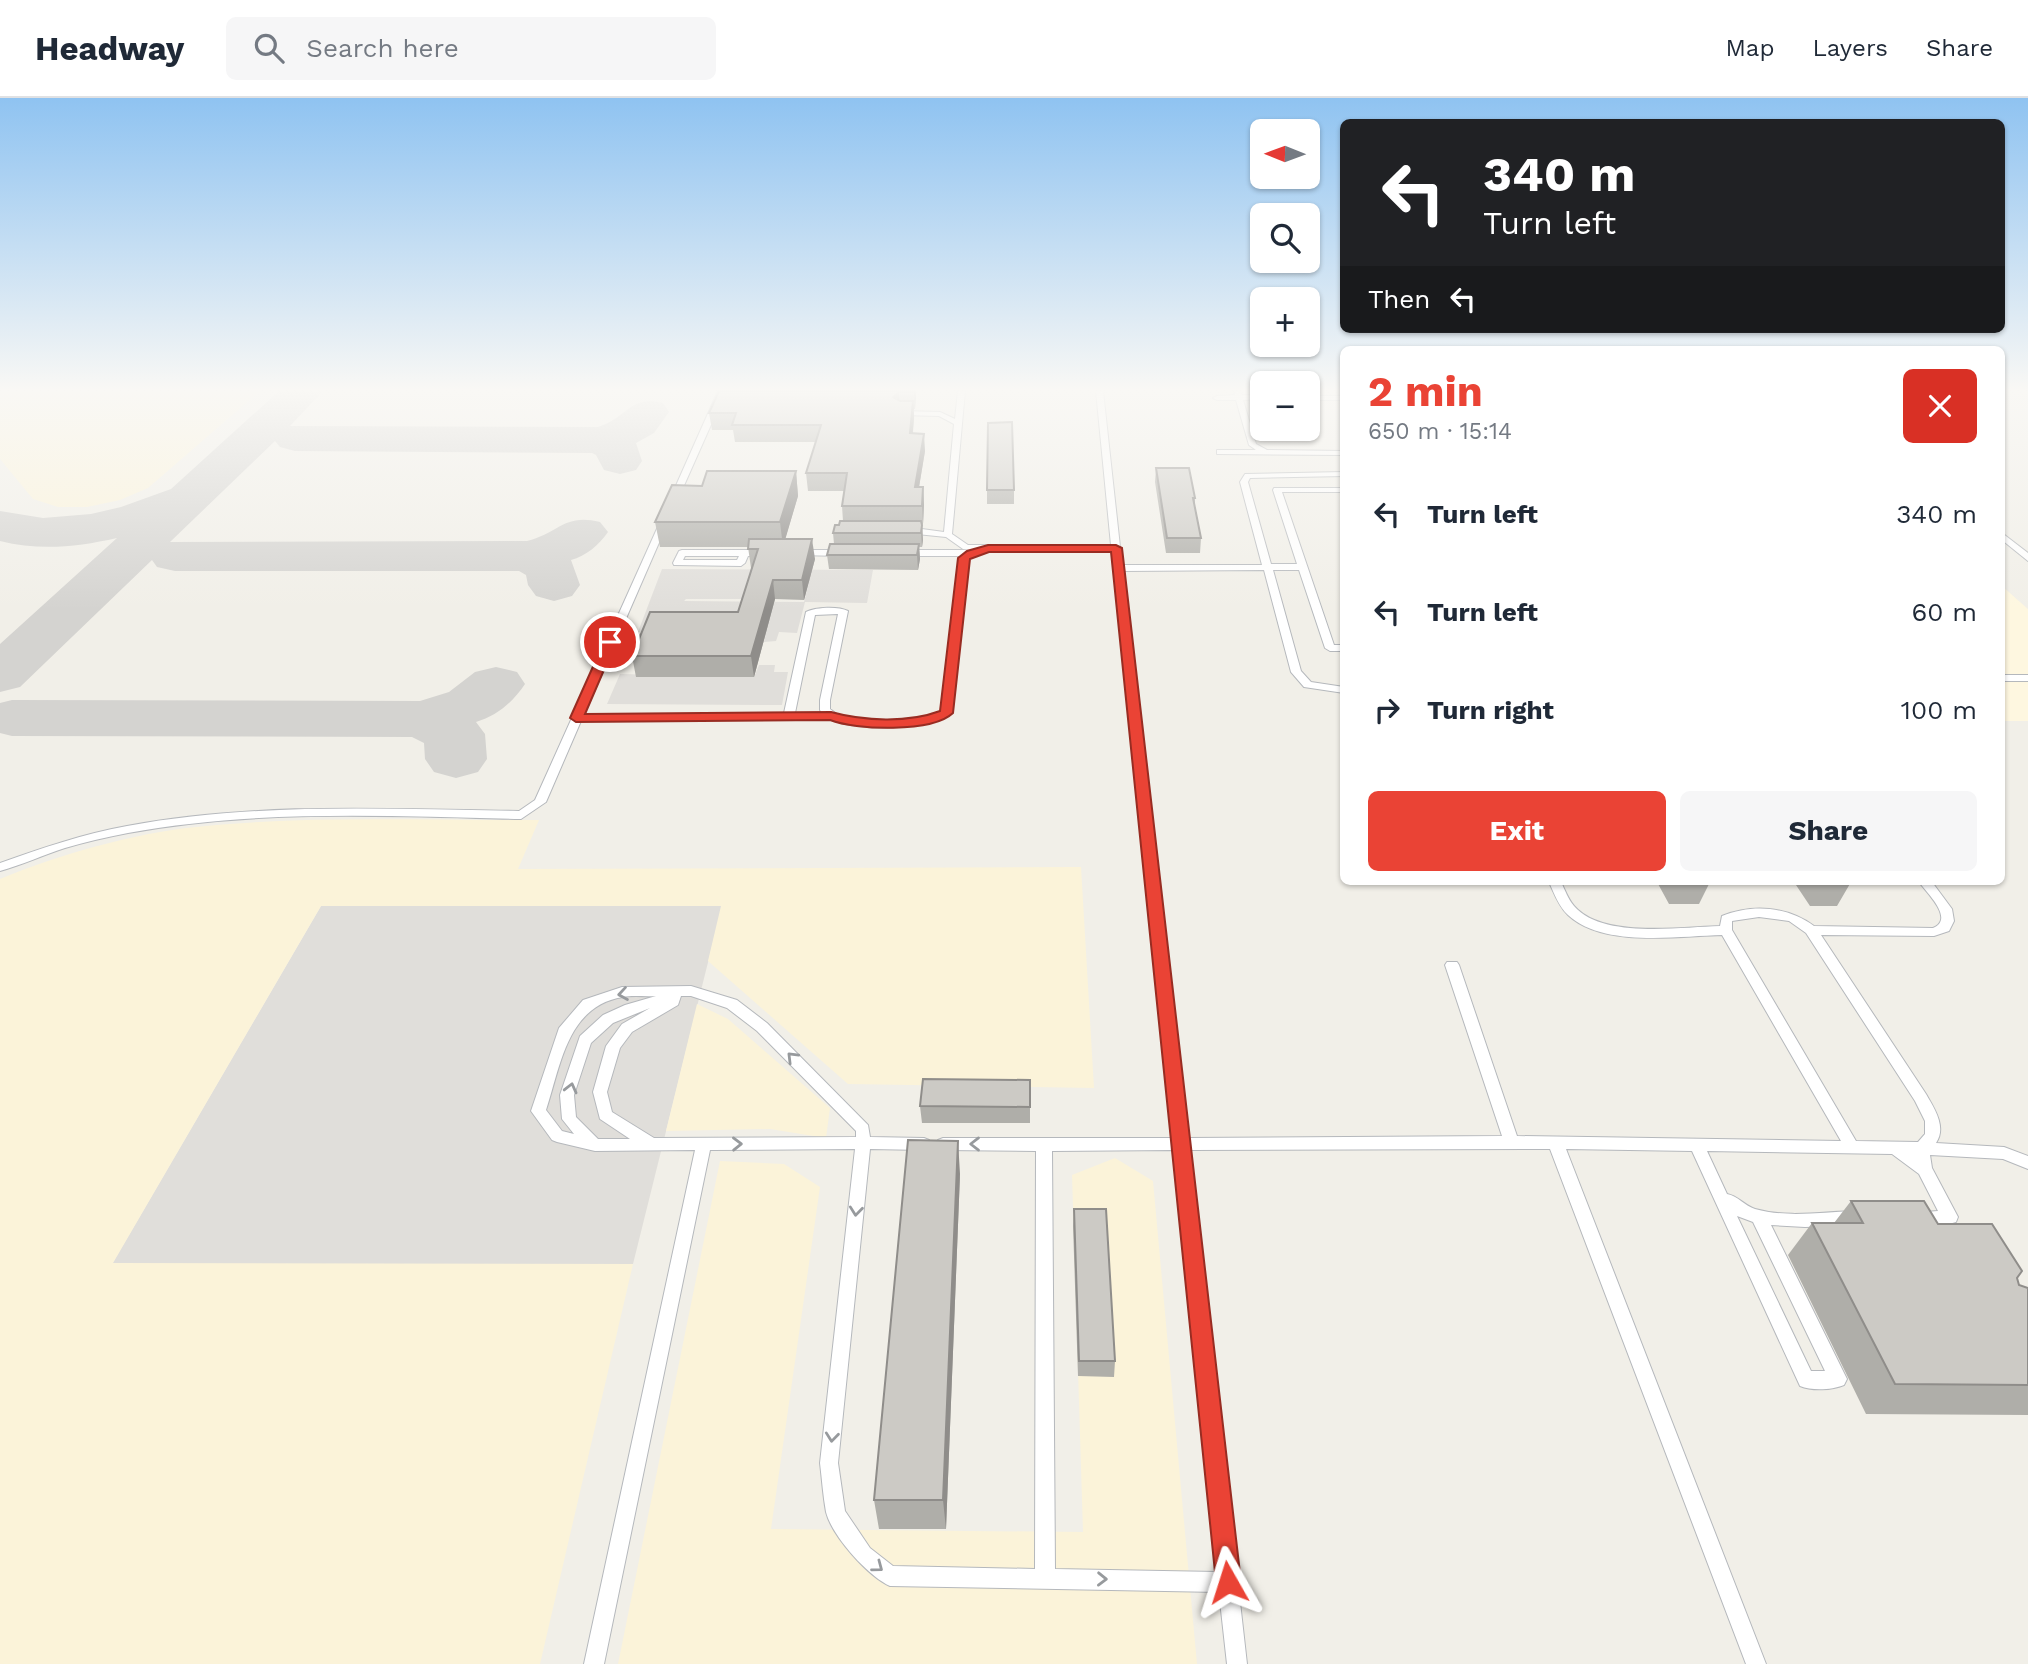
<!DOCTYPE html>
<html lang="en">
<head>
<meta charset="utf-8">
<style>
  :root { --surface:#fff; --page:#f6f6f7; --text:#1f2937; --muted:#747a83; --line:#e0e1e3; --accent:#ea4335 }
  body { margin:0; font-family:"Work Sans",sans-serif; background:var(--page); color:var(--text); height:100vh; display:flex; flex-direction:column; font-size:26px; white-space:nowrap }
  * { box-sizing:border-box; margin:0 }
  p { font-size:23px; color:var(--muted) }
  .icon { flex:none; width:38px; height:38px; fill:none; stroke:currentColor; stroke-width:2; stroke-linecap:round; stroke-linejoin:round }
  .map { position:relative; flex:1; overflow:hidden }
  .panel { position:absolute; left:1340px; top:248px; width:665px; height:539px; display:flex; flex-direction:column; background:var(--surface); border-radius:10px; box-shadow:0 2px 5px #0004 }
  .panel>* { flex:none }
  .top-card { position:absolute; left:1340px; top:21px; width:665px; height:214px; border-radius:10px; box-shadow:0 2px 5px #0004; background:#202124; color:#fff; overflow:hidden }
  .needle { width:46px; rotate:271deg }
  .buttons { position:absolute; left:1250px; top:21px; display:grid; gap:14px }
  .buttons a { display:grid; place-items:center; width:70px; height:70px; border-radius:10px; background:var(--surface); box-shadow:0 2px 5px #0004; font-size:35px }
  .pin { position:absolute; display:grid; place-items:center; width:60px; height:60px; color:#fff; margin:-30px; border:4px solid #fff; border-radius:50%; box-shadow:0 2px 7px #0007 }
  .me { position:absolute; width:77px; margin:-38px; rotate:354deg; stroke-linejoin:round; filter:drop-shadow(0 0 5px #0008) }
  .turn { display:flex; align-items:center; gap:24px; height:147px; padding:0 28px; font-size:32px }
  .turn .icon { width:91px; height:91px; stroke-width:2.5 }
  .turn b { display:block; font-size:49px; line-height:60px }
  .then { display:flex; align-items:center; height:66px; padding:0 28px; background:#0003; gap:14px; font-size:26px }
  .round { display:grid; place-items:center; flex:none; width:74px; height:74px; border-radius:10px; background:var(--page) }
  .head { display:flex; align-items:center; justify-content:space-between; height:119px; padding:0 28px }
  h1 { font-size:42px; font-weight:700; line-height:52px; color:var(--accent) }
  .button { display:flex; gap:14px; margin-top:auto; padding:14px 28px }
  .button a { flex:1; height:80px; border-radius:10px; background:var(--accent); color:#fff; font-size:28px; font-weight:700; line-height:80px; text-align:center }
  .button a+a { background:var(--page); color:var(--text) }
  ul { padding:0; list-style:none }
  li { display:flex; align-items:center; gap:21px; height:98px; padding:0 28px }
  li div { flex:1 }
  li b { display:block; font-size:26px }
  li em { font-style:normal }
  header { display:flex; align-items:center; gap:42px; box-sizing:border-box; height:98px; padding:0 35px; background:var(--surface); border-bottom:2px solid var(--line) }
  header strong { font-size:33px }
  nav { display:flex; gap:38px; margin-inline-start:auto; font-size:24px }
  .search { width:490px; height:63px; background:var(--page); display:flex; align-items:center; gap:18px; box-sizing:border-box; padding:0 24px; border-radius:10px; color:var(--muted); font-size:26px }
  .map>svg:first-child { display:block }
  .commercial { fill:#fef7e0 }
  .industrial { fill:#e0deda; fill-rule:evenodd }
  .sand { fill:#fbf3d9 }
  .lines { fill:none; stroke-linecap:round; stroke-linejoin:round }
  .taxiway { fill:#d4d3d0; fill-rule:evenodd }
  .service-casing { stroke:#b5b8bc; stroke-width:2 }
  .service { fill:#fff; fill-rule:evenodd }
  .wall { fill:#afaea9 }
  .shaded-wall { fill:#8f8d8a }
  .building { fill:#cccac5; stroke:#8f8d8a; stroke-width:2 }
  .oneway { stroke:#979a9d }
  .route { fill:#ea4335; stroke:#982c22; stroke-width:2 }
</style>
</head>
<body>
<header>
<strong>Headway</strong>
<div class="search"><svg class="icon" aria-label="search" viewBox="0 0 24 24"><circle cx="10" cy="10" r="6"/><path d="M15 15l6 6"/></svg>Search here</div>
<nav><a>Map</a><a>Layers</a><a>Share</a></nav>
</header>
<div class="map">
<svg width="2028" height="1566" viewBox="0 0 2028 1566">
  <rect width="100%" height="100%" fill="#f1efe8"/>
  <path class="commercial" d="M2002 488 2028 511V623H2002Z"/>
  <path class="industrial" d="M662 471 873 472 867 505 805 504 797 535 779 534 776 543 764 544 766 534H638ZM809 484 804 504 684 503 686 501H751Z
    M759 567H775L774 574H788L782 607 607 606 620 576 754 579Z
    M321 808H722L633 1166H112Z"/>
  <path class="sand" d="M0 293H260L148 390 120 402 87 409H58L33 401 0 361Z
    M539 722 518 771 1081 769 1094 990 848 986 708 863 721 808H321L113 1165 633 1166 540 1566H0V781C58 757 134 735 196 729 307 717 427 723 539 722Z
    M697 906 728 921 830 1010 826 1040 770 1031 666 1033Z
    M1115 1060 1153 1083 1197 1566H618L720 1063 784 1066 820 1089 771 1431 1083 1434 1072 1077Z"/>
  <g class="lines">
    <path class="taxiway" d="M279 293H323L290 328 598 329C629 319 629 297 663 305L669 314 654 335 636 345 642 363 636 372 620 376 604 372 596 357 592 355 295 353 280 349 275 343 170 444 527 443C559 435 564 415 600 424L608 434C599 447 586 458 571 462L580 487 572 498 554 503 536 498 528 487 526 477 519 473H175L157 469 152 462 20 589 0 594V546L117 440C77 449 40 453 0 443V413L43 420 91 416 121 409 171 391Z
      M496 569 517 574 525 586C513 604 497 618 476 624L485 636 487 661 478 674 456 680 434 674 425 661 424 645 412 639 12 638 0 635V605L12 602 420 603 449 594 475 574Z"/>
    <g class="service-casing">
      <path id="service" d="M718 293H726L678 401 671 403 670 401Z
        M958 293H965L952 436 968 447H1111L1096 293H1103L1122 467H1262L1240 384 1245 376 1344 374V378L1250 380 1248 384 1271 466H1297L1273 392 1274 390H1344V394H1282L1334 547H1344V553H1330L1325 550 1299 472H1273L1301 573 1311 584 1344 589V595L1304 589 1291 574 1264 472 1123 473 1187 1040 1502 1038 1445 867 1447 864H1457L1459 867 1517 1038 1841 1043 1722 837C1678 838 1603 850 1568 817 1559 809 1554 795 1549 784H1561C1565 792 1568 801 1574 808 1602 841 1680 829 1720 828L1722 818C1752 806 1787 808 1814 828L1933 830C1955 821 1927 795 1919 784H1932L1952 811 1954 823 1949 833 1934 838 1821 837 1926 996C1934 1010 1947 1029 1936 1045L2004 1049 2028 1058V1071L2003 1061 1930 1057 1932 1070 1958 1119 1956 1124C1944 1128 1924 1129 1912 1125L1910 1120 1912 1115 1938 1113 1919 1076 1892 1056 1707 1053 1727 1096C1738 1098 1745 1108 1755 1111 1787 1120 1822 1114 1854 1113L1860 1115 1862 1120 1860 1125 1854 1127 1805 1129 1771 1127 1844 1275 1847 1281 1844 1287C1832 1292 1812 1293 1800 1288L1692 1053 1566 1051 1766 1566H1746L1550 1051 1189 1052 1247 1566H1227L1219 1494 890 1488C868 1478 832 1438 826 1414 823 1398 822 1381 820 1365L855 1051 710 1052 604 1566H584L695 1052 595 1053 557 1044 552 1042 531 1013 559 930 583 902 622 889 691 888 737 902 767 925 868 1027 870 1039 924 1040 929 1042 932 1046 929 1050 924 1052 870 1051 838 1365 845 1413 870 1450 893 1468 1035 1471 1036 1053 943 1052 938 1050 935 1046 938 1042 943 1040H1172L1112 453H988L974 457 968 461 951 615C930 633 855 634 831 621L581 623 546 704 521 721C390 718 257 711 128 735 107 739 85 744 65 750 43 757 22 767 0 773V765C42 750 83 736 127 728 256 704 388 711 519 713L535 702 660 424 664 421 668 424 584 617 784 615 806 514C816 509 838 508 848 513L830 602V611C835 615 839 618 845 620 868 627 919 624 941 613L960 460 962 458H904L900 455 904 452H972L963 451 946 439 907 435 903 432 907 429 944 434 954 326 939 318 901 317 897 315 901 313 940 314 955 321ZM838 516 820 602V612L822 615H795L815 517ZM1759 819 1789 823 1806 835 1915 1003 1925 1023V1036L1918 1044 1856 1043 1732 832V823ZM656 898 625 907 603 917 580 938 560 997 562 1021 574 1036 562 1033 546 1012C561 967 567 908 623 899 633 897 645 899 656 898ZM681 898H691L727 910 757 933 856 1033V1039L654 1040 612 1014 607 994 620 950 632 934 678 907ZM650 910 622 926 606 948 593 994 600 1021 630 1041H598L576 1019 574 997 591 945 613 925ZM1174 1052 1217 1474 1055 1471 1052 1053ZM1737 1118 1753 1124 1825 1273H1811Z
        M1234 293H1240L1242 297H1262V301L1243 302 1256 346 1267 352 1344 353V357L1217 356V352H1256L1249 347 1236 302H1217L1213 300 1217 298 1235 297Z
        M1307 298H1344V302H1307Z
        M2002 435 2028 455V463L2002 442Z
        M682 452H764L768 455 764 458H748L745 465 741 468 674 467 673 465 679 453ZM685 458H739L737 462H683Z
        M799 452H844L848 455 844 458 796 457 795 455Z
        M2002 577H2028V583H2002Z"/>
    </g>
    <use href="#service" class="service"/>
  </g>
  <path class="wall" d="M719 293H916L915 311H914V320L913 335 925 353 919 389H923L924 407 923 426H922L923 442 922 449H919L920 461 918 472 829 471 827 457 834 446 833 435 843 423 842 408 844 393H808L806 375 816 344H735L733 332H712L709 315Z
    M1156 370 1195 400V409L1201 440 1200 455H1166L1155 384Z
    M796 373 798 398 785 441 815 461 804 502 775 501 754 579H636L632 558 738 514 752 470H751L748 449H660L655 424 702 388Z
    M987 392H1014V406H987Z
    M1657 784H1710L1699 806H1669Z
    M1794 784H1851L1837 808H1810Z
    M1030 982V1025H922L920 1008Z
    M960 1076 946 1431H879L874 1402Z
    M1851 1103 1938 1126 2017 1180 2019 1187 2028 1190V1317L1866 1316 1788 1157 1812 1125H1834Z
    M1074 1111 1115 1263 1114 1279 1078 1278 1073 1128Z"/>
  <path class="shaded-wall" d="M914 293H916V299L915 311Z
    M899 294 900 311 893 299Z
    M913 303 914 320 911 353 910 335Z
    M924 336 925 353 916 407 915 389Z
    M796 373 798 398 783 449 780 424Z
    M923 389 924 407 923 426 922 408Z
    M922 427 923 442 922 449 921 435Z
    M812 441 815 461 804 502 802 482Z
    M919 446 920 461 918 472 917 457Z
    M773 482 775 501 754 579 751 558Z
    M958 1043 960 1076 946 1431 943 1402Z"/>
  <path class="building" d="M719 293H914V294H899L893 299 900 303H913L910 335 924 336 915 389H923L922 408H842L847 375H806L821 327H732L736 315H709Z
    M1012 324 1014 392H987L988 325Z
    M1156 370H1189L1195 400H1193L1201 440H1167Z
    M707 373H796L780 424H655L672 387 702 388Z
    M840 423H921L922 427 921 435H833L835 427H839Z
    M749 441H812L802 482H773L751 558H632L650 514H738L758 451H748Z
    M830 446H919L917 457H827Z
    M923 981 1030 982V1009L920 1008Z
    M908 1042 958 1043 943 1402H874Z
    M1851 1103H1924L1938 1126H1992L2022 1173 2017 1180 2019 1187 2028 1190V1287L1895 1286 1812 1125H1863Z
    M1074 1111H1106L1115 1263H1079Z"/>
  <defs><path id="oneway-chevron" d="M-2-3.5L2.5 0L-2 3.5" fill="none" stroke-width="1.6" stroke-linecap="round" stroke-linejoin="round" transform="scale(1.75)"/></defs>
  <g class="oneway">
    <use href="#oneway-chevron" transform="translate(623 896) rotate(171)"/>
    <use href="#oneway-chevron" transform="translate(792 959) rotate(-135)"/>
    <use href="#oneway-chevron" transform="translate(571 990) rotate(-76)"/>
    <use href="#oneway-chevron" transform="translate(737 1046) rotate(-1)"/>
    <use href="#oneway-chevron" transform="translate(975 1046) rotate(-180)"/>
    <use href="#oneway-chevron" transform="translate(856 1113) rotate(96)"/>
    <use href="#oneway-chevron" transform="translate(832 1339) rotate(96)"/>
    <use href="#oneway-chevron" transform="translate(878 1469) rotate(37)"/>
    <use href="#oneway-chevron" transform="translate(1102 1481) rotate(1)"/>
  </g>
  <linearGradient id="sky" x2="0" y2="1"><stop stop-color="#8fc3f1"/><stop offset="0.57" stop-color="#f9f8f5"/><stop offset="1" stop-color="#f9f8f5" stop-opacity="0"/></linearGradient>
  <rect width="2028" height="512" fill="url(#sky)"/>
  <path class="route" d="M988 447H1116L1122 450 1241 1484 1238 1493 1228 1497 1219 1493 1216 1484 1111 454H989L970 461 953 615C932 635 855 632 830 622L576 624 570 620 604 544 610 540 616 544 585 616 831 614C864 623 908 625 940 613L958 460 967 453Z"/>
</svg>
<div class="buttons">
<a><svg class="needle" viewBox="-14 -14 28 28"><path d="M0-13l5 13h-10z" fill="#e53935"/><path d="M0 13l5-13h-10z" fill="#747a83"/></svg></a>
<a><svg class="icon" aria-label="search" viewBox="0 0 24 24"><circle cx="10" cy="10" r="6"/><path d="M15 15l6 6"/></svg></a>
<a>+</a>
<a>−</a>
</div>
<div class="pin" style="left:610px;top:544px;background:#d93025"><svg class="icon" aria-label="arrive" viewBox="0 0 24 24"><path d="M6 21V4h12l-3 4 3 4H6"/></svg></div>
<svg class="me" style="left:1228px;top:1484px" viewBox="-20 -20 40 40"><path d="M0-17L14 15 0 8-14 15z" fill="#ea4335" stroke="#fff" stroke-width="4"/></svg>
<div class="top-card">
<div class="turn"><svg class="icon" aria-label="left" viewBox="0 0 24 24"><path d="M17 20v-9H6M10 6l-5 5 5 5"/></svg><div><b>340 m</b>Turn left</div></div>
<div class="then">Then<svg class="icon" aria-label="left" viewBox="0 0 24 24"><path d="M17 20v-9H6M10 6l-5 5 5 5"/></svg></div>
</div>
<section class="panel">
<div class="head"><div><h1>2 min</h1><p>650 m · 15:14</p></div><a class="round" style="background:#d93025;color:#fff"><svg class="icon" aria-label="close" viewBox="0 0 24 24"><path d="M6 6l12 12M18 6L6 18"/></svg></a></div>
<ul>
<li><svg class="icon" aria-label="left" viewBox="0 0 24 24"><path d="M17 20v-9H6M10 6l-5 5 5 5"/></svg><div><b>Turn left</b></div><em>340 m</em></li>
<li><svg class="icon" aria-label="left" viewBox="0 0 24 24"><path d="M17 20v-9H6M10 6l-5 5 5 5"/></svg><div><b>Turn left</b></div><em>60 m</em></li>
<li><svg class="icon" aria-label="right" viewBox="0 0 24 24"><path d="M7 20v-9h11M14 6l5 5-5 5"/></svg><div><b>Turn right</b></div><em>100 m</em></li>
</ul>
<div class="button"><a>Exit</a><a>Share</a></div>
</section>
</div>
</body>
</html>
